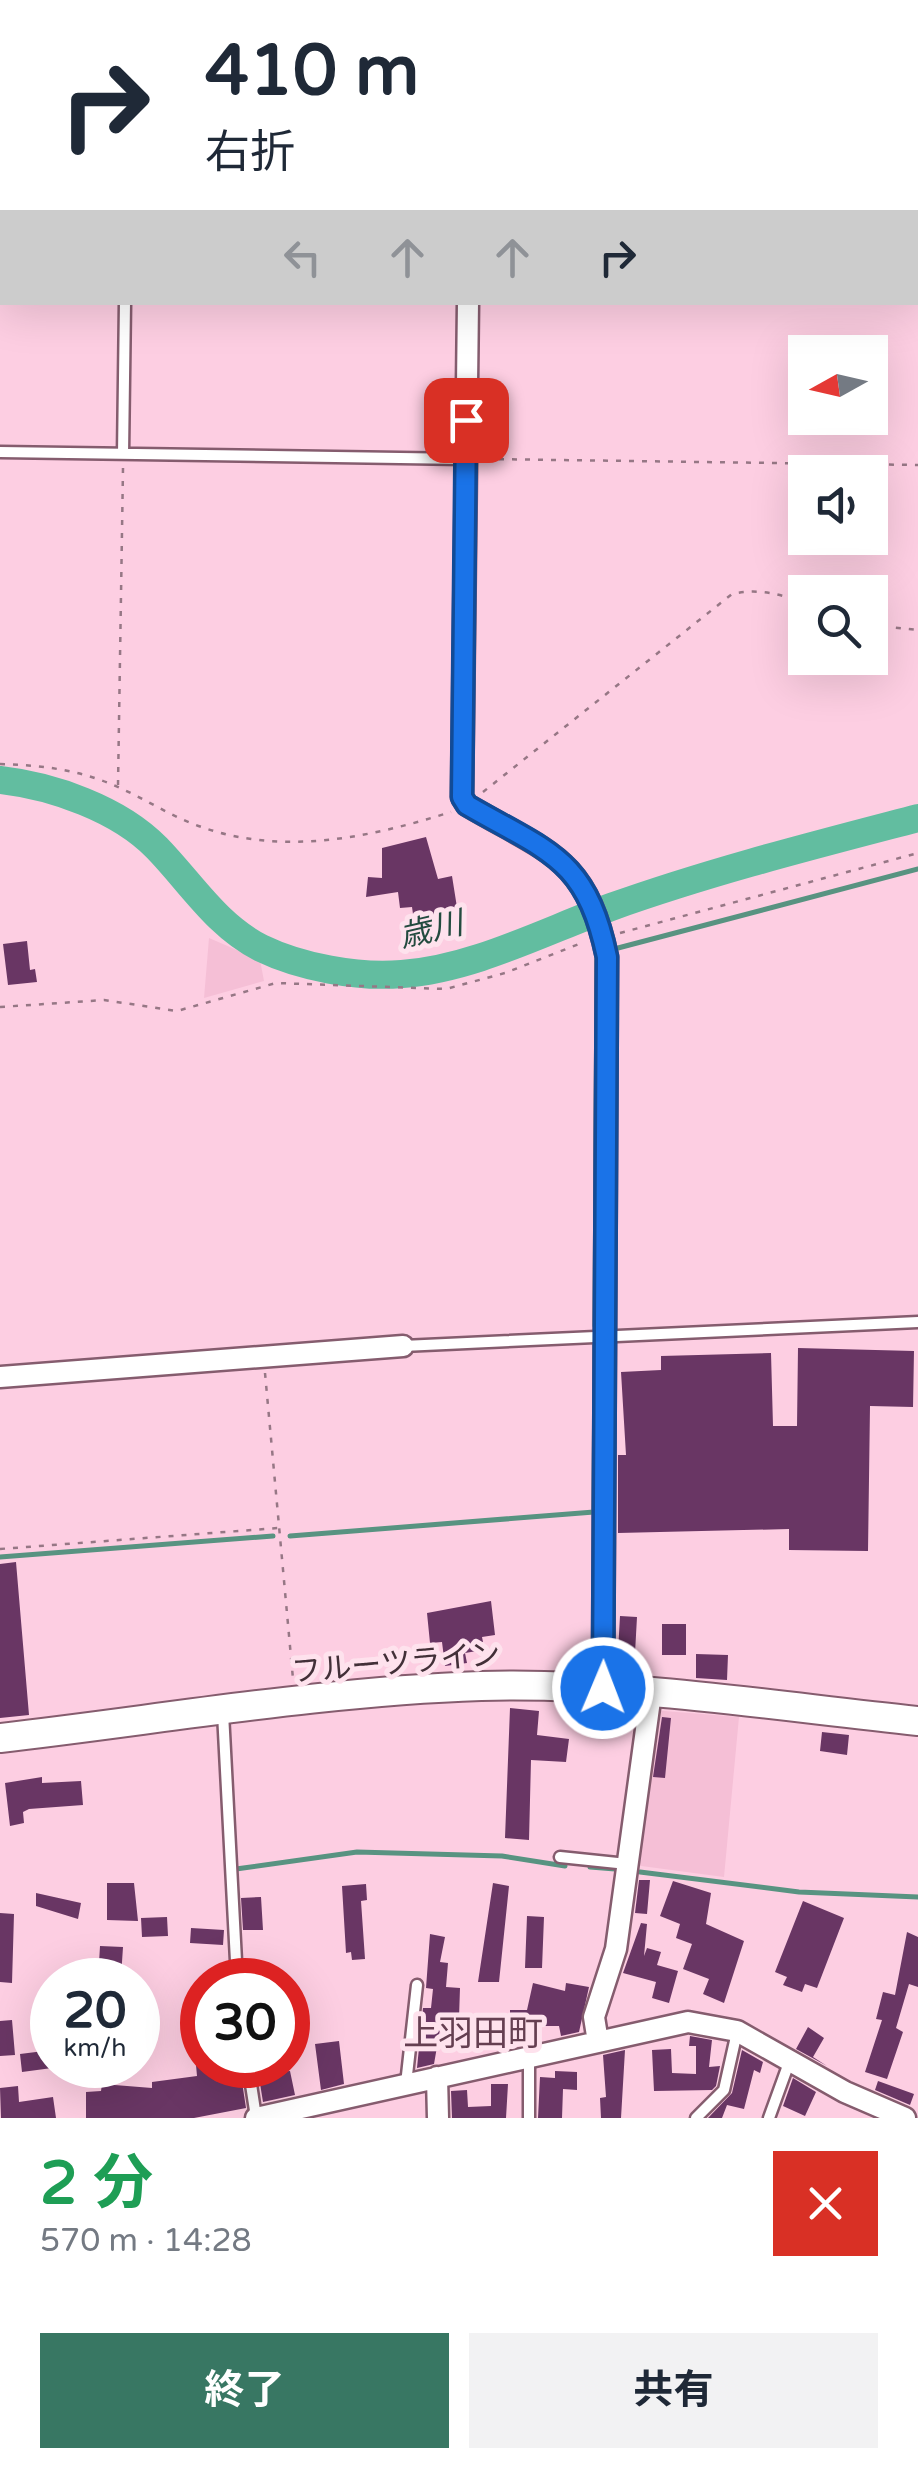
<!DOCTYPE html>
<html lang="ja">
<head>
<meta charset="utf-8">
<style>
  :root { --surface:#fff; --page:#f2f2f3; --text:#1f2937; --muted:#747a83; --accent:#387763 }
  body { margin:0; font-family:"Varela Round","Noto Sans JP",sans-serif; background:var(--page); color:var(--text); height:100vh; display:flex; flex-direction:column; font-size:38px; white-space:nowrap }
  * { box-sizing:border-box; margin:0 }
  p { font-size:32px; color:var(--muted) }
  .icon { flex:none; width:55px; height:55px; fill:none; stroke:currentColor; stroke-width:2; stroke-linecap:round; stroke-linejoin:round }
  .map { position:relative; height:2118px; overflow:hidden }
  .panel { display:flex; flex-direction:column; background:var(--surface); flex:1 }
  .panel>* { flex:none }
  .hud { position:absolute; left:0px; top:0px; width:920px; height:305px; box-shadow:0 10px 40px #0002; background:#fff; color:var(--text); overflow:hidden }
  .needle { width:65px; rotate:262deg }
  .tools { position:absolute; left:788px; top:335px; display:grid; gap:20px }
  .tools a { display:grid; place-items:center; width:100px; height:100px; border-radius:0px; background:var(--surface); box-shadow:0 10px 40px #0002; font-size:50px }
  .speed { position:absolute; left:30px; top:1958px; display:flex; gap:20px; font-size:50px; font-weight:700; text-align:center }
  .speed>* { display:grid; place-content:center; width:130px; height:130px; border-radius:50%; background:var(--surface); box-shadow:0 10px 40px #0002; line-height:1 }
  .speed small { font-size:25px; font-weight:400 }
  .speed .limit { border:15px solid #d22; background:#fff; color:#111 }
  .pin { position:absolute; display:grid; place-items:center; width:85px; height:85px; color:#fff; margin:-42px; border-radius:20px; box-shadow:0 5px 15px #0006 }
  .me { position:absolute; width:110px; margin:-55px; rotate:1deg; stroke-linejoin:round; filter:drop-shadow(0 0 8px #0008) }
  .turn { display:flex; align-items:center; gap:35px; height:210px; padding:0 40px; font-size:45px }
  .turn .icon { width:130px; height:130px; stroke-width:2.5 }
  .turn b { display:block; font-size:70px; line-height:85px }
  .lanes { display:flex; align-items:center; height:95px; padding:0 40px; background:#0003; justify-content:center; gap:50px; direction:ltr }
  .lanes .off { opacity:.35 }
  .round { display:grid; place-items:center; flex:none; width:105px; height:105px; border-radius:0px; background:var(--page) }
  .headline { display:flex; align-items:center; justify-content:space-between; height:170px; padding:0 40px }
  h1 { font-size:60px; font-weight:700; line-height:75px; color:#1e9e55 }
  .button { display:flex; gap:20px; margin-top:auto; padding:20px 40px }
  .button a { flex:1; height:115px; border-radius:0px; background:var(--accent); color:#fff; font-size:40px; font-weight:700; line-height:115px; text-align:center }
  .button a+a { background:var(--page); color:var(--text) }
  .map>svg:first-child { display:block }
  .built { fill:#f5bfd6 }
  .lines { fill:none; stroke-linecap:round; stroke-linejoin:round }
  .stream { stroke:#589381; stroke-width:5 }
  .river { stroke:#62bda0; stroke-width:28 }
  .building { fill:#693664 }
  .lane-casing { stroke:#855c6e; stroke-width:15 }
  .street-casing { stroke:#855c6e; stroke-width:25 }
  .secondary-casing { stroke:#855c6e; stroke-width:32 }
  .path { stroke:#967785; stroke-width:2.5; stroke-dasharray:5 8; stroke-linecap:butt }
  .lane { stroke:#fff; stroke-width:10 }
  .street { stroke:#fff; stroke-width:20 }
  .secondary { stroke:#fff; stroke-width:28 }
  .route-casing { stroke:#114b97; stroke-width:25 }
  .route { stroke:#1a73e8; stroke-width:18 }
  .labels { text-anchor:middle; stroke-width:10; stroke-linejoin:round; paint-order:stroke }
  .street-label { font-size:30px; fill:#423038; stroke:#fee2ed }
  .water-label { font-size:32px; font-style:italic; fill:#234b3f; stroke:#fee2ed }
  .quarter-label { font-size:35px; fill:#653f51; stroke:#fee2ed }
</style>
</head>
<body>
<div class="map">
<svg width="918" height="2118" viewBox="0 0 918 2118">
  <rect width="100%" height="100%" fill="#fdcee2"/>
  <path class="built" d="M209 938 260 960 264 981 204 998Z
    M652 1710 739 1717 724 1877 634 1865Z"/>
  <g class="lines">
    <path class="stream" d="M618 948 918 869
      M595 1326 597 956
      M290 1536 594 1512 595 1342
      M0 1557 273 1536
      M590 1867 615 1869
      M236 1869 357 1852 502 1856 565 1866
      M640 1872 799 1892 918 1897"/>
    <path class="river" d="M0 780C53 786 119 809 157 848 191 883 216 925 261 948 300 967 358 978 402 974 473 969 545 931 611 907 712 871 815 845 918 818"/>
  </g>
  <path class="building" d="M426 837 438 879 452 876 459 920 415 928 412 907 400 908 398 892 366 897 368 877 382 878V848Z
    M27 941 30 970 35 969 37 982 8 985 3 944Z
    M798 1348 914 1351 913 1407 870 1406 868 1551 789 1550V1529L618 1533V1455H626L621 1372 661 1370V1356L771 1353 773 1426H797Z
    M16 1562 29 1715 0 1718V1564Z
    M491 1601 495 1635 482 1637 483 1642 476 1643 477 1651 465 1653 467 1663 445 1666 442 1642 430 1643 427 1613Z
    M620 1616 637 1617 635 1653 618 1652Z
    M662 1624H686V1655H662Z
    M696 1654 728 1655 727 1680 696 1678Z
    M510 1708 539 1711 537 1735 569 1739 566 1762 531 1760 529 1840 505 1838Z
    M662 1717 671 1718 665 1778 653 1777Z
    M822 1732 849 1735 847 1755 820 1751Z
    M42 1777V1783L81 1781 83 1805 29 1809 23 1812 24 1823 10 1826 5 1783Z
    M639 1880H650L647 1914 635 1913Z
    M673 1881 711 1893 706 1924 744 1941 724 2003 703 1994 709 1979 683 1969 692 1944 676 1938 680 1924 660 1916Z
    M107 1883H134L138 1921 107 1920Z
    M493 1883 509 1886 499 1982H478Z
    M366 1884 367 1900 361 1901 365 1959 352 1960 351 1952 346 1953 342 1886Z
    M36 1893 81 1903 78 1919 36 1906Z
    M261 1897 263 1930H243L241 1898Z
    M803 1901 844 1918 817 1988 805 1984 802 1992 783 1985 787 1977 775 1972Z
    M0 1913 14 1914 12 1983 0 1982Z
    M527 1916 544 1917 542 1968H525Z
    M167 1917 168 1936 142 1937 141 1918Z
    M641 1923 647 1924 644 1956 647 1948 661 1952 657 1965 678 1971 669 2003 652 1998 656 1982 623 1973Z
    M191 1928 224 1930 223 1945 190 1943Z
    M907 1932 918 1937V1987L909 1984 896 2028 903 2032 887 2079 865 2072 882 2020 876 2019 883 1992 895 1995Z
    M430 1934 445 1937 440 1962 448 1963 446 1987 460 1988 459 2018H442L434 2064 417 2068 423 2008H431L433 1989 426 1988Z
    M100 1946 123 1947 121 1977 117 1980H98Z
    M533 1983 565 1991 566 1983 589 1987 579 2032 561 2036 559 2026H534V2042L517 2046V2024H510V2010H527Z
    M12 2020 15 2055 0 2056V2021Z
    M808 2027 824 2038 813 2057 827 2066 796 2049Z
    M690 2036 712 2040 709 2067 720 2066 716 2086 712 2090 654 2091 652 2050 671 2049 672 2073 696 2074V2046H689Z
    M339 2041 344 2084 321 2090 315 2044Z
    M52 2050V2068L22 2072 20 2054Z
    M625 2050 621 2118H601L600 2098 606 2097 603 2055Z
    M742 2050 763 2062 760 2073 754 2070 744 2109 727 2105 722 2118H708L732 2093Z
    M196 2065H214L215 2081 242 2082 246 2108 194 2118H86V2092L101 2091 102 2084 152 2088V2082L197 2076Z
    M275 2068 276 2072 290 2071 295 2095 263 2102 258 2071Z
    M555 2071 577 2072V2090L563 2089 562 2118H538L540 2077 555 2078Z
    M793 2078 816 2092 805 2116 783 2106Z
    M878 2081 914 2094 910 2105 875 2090Z
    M491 2084H508L506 2118H452L451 2091 467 2090 468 2107 491 2106Z
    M18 2086 19 2102 53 2097 56 2118H1L0 2088Z"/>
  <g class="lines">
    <g class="lane-casing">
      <path id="lane" d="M130 2V0
        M0 452 465 459
        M123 454 125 302
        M403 1346 918 1322
        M223 1713 237 1980
        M560 1857 627 1864
        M529 2058V2118
        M248 2065 256 2117
        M406 2084 417 1985
        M696 2118 724 2090 737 2032
        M769 2118 790 2060"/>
    </g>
    <g class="street-casing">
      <path id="street" d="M473 2V0
        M0 233 2 234
        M468 302 462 797 467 805C548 853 586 856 607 957L603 1688
        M0 1377 403 1346
        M598 2042 594 2017 616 1949 651 1693
        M437 2077 438 2118
        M256 2118 688 2022 737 2031 845 2092 905 2118"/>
    </g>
    <g class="secondary-casing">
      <path id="secondary" d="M0 1738C157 1720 323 1691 481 1686 627 1682 773 1706 918 1721"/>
    </g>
    <path class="path" d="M486 459 918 465
      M870 625 918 630
      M0 764C41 765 82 770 120 788 145 799 169 815 196 825 281 857 368 838 451 812
      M118 785 123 468
      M483 792 732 594C758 588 780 594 805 603
      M620 933 918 853
      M0 1007 104 1000 177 1011 276 983 446 989 505 973 584 942
      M265 1373 293 1679
      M0 1549 278 1528"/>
    <use href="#lane" class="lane"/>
    <use href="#street" class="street"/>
    <use href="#secondary" class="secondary"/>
  </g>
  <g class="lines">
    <g class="route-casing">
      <path id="route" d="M466 420 462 797 467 805C548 852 586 857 607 957L603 1688"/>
    </g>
    <use href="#route" class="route"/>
  </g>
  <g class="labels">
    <g class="street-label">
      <text transform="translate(396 1663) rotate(-5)" y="10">フルーツライン</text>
    </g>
    <g class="water-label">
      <text transform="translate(431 929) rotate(-13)" y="11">歳川</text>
    </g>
    <g class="quarter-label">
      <text x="473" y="2045">上羽田町</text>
    </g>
  </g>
</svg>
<div class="tools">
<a><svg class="needle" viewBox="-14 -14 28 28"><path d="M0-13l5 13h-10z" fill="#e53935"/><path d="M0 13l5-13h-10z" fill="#747a83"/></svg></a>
<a><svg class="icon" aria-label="sound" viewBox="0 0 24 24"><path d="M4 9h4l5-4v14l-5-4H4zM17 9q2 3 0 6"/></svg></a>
<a><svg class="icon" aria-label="search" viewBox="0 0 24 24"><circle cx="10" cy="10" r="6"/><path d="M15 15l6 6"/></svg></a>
</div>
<div class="speed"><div>20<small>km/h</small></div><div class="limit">30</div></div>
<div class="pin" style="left:466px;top:420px;background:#d93025"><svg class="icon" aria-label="arrive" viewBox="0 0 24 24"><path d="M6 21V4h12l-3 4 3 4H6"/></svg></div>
<svg class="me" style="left:603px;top:1688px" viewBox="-20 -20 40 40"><circle r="17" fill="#1a73e8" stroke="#fff" stroke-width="3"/><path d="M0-11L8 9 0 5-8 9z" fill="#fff"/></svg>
<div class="hud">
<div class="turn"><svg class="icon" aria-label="right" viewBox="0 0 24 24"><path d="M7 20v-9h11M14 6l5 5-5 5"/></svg><div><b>410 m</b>右折</div></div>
<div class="lanes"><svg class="icon off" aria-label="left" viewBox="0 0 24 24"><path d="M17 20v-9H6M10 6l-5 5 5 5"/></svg><svg class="icon off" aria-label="ahead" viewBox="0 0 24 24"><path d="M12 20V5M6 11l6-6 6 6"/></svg><svg class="icon off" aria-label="ahead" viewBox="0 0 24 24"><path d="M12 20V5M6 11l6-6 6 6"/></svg><svg class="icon" aria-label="right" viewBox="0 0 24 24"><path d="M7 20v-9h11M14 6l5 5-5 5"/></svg></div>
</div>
</div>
<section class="panel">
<div class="headline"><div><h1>2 分</h1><p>570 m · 14:28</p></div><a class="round" style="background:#d93025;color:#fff"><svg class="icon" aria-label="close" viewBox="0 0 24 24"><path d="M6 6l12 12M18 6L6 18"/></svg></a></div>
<div class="button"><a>終了</a><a>共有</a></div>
</section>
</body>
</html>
